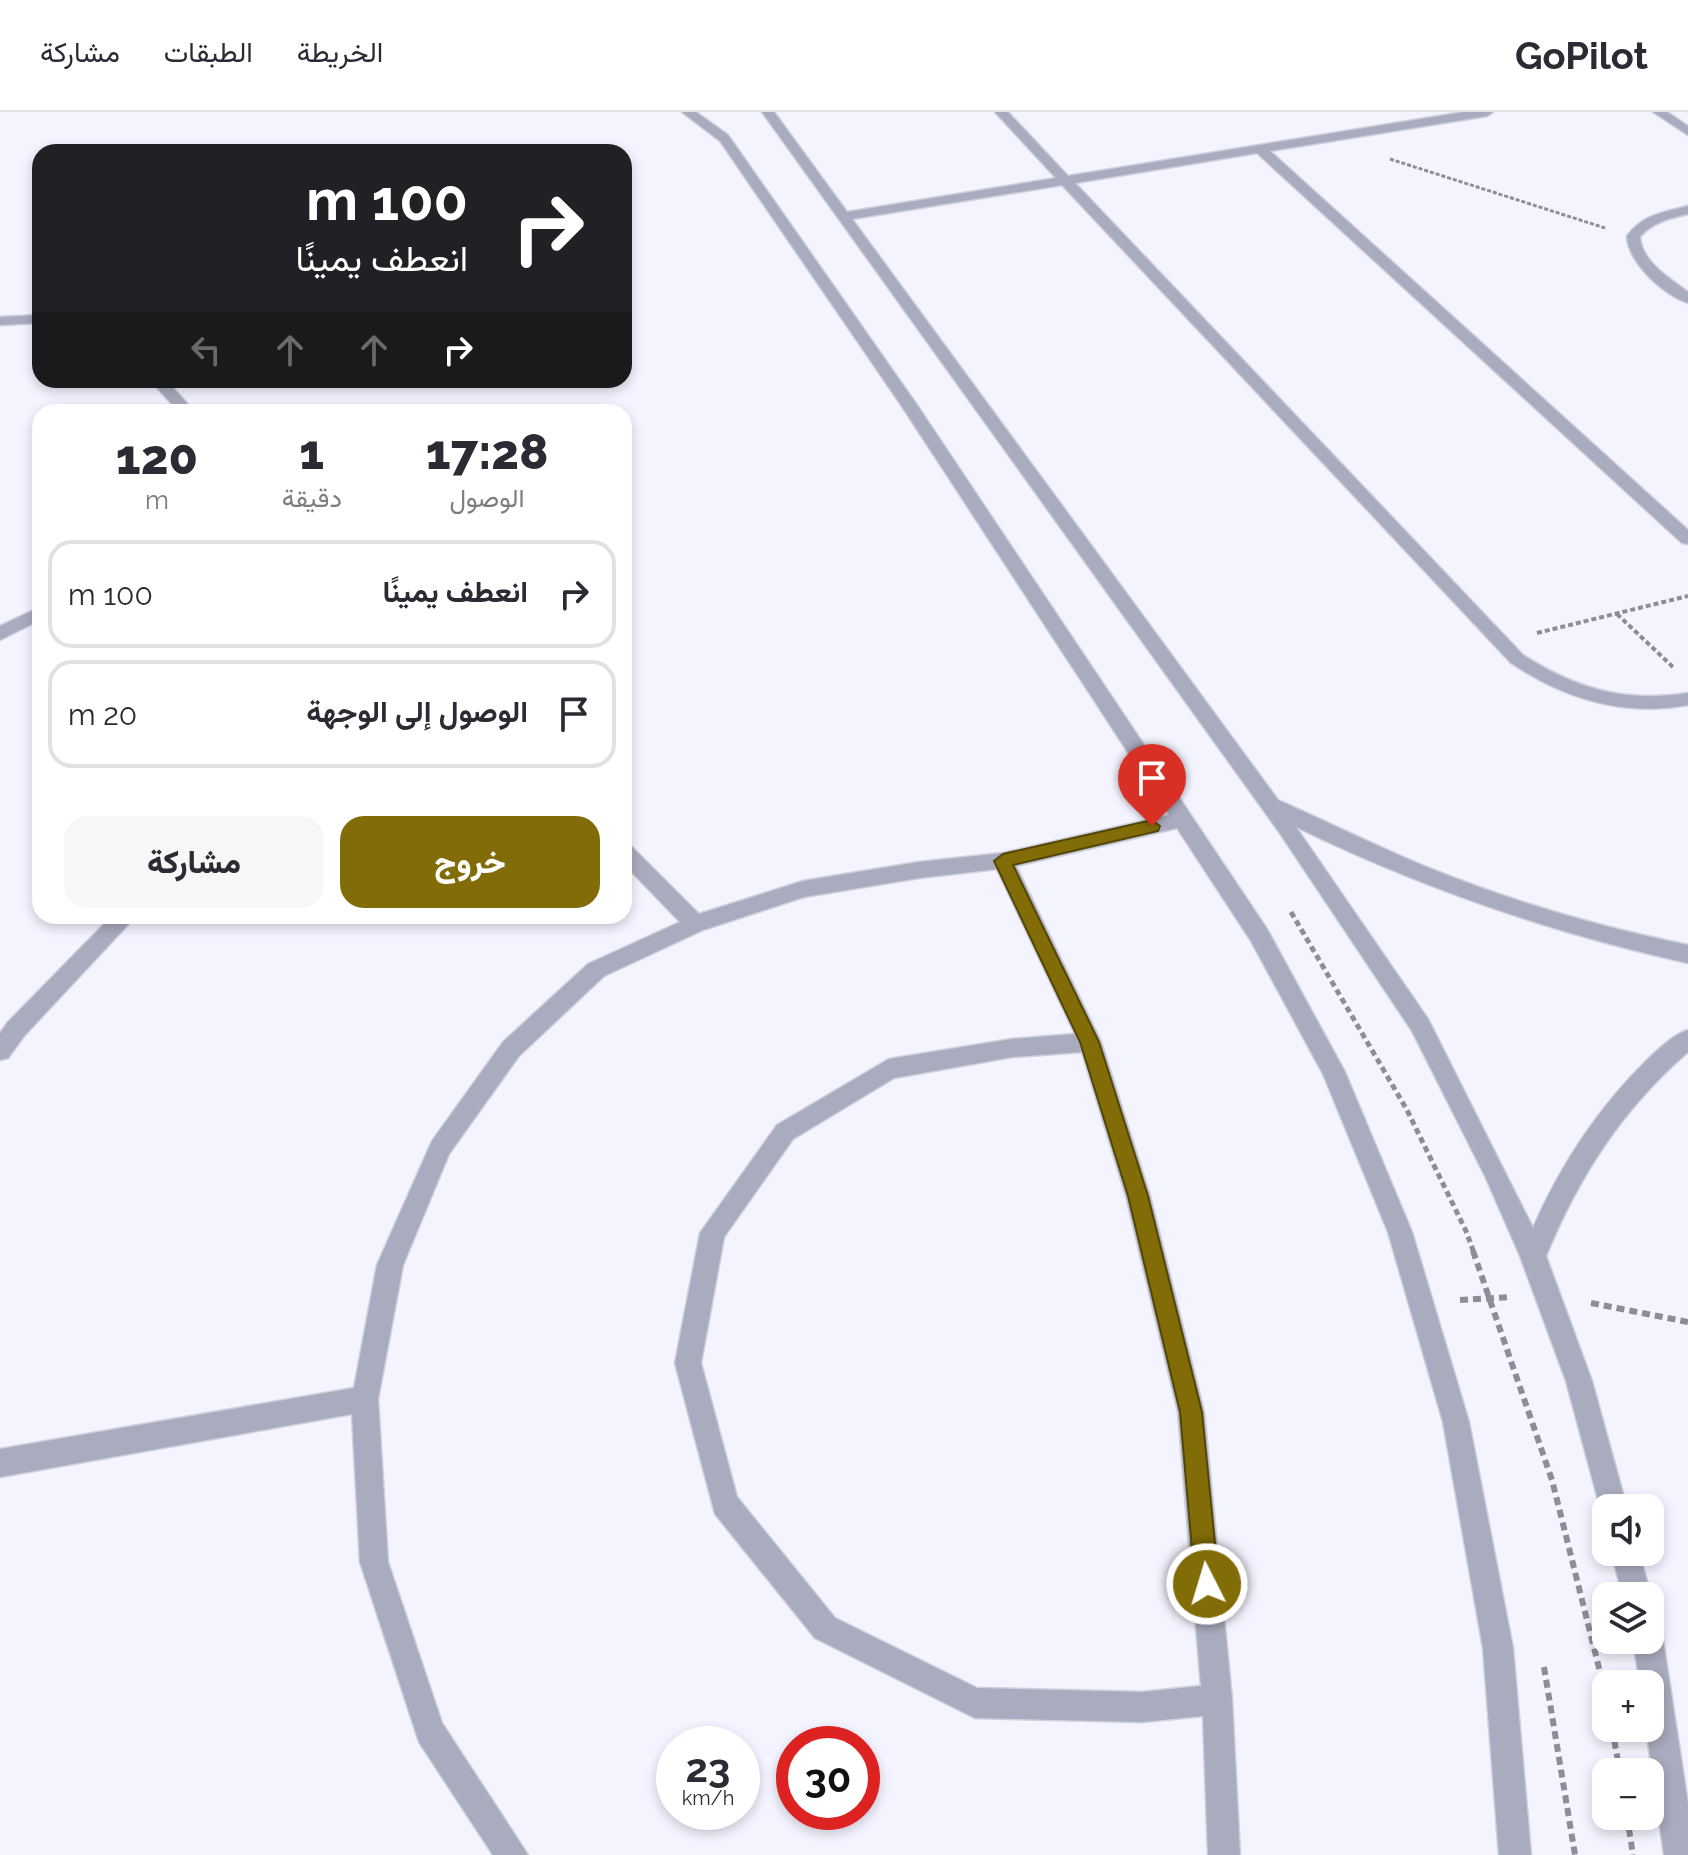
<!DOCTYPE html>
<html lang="ar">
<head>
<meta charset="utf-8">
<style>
  :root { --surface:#fff; --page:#f7f7f7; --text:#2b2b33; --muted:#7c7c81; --line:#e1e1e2; --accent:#816c07 }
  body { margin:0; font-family:Raleway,Vazirmatn,sans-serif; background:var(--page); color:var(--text); direction:rtl; height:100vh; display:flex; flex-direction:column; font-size:30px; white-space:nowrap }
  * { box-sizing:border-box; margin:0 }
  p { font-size:26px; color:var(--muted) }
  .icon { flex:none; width:44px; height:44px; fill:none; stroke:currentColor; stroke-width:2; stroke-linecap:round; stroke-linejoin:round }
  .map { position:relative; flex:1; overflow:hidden; direction:ltr }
  .panel { position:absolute; left:32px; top:292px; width:600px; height:520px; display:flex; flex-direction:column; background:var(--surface); border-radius:24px; box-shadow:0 4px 12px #0003; direction:rtl }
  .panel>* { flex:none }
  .top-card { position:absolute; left:32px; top:32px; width:600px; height:244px; border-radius:24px; box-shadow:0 4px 12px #0003; direction:rtl; background:#202124; color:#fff; overflow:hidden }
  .buttons { position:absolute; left:1592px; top:1382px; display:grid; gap:16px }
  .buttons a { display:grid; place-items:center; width:72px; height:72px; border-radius:16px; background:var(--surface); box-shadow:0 4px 12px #0003; font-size:40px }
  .speed { position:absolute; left:656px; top:1614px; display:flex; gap:16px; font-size:40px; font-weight:700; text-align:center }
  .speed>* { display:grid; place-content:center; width:104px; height:104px; border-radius:50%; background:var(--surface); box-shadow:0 4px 12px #0003; line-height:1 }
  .speed small { font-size:20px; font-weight:400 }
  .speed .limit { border:12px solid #d22; background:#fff; color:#111 }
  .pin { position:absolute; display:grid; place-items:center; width:68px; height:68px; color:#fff; margin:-82px -34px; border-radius:50% 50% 50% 0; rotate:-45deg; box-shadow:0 0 8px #0007 }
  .pin .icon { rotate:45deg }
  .me { position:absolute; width:88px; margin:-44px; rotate:355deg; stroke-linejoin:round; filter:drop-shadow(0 0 6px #0008) }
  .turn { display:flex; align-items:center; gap:28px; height:168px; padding:0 32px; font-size:36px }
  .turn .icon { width:104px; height:104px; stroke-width:2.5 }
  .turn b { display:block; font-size:56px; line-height:68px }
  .lanes { display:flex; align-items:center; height:76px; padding:0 32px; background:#0003; justify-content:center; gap:40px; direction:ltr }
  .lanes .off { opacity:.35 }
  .eta { display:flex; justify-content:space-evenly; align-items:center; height:136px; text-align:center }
  .eta b { font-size:48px; font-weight:800; line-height:56px }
  .button { display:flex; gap:16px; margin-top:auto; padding:16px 32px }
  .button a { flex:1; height:92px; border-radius:24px; background:var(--accent); color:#fff; font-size:32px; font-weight:800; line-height:92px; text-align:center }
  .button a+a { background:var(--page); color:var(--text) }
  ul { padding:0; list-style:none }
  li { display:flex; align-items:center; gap:24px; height:108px; margin:0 16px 12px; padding:0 16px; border:4px solid var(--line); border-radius:24px }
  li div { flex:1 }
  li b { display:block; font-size:30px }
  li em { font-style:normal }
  header { display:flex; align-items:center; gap:48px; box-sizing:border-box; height:112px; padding:0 40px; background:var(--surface); border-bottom:2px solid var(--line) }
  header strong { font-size:38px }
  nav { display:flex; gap:44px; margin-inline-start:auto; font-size:28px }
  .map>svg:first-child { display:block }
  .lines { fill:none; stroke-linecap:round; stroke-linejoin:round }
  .minor-casing { stroke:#cfd0da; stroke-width:3 }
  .path-far3 { stroke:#8c8d97; stroke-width:3; stroke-dasharray:4 2; stroke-linecap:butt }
  .path-far2 { stroke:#8c8d97; stroke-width:4; stroke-dasharray:5 3; stroke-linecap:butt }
  .path-far1 { stroke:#8c8d97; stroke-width:5; stroke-dasharray:6 4; stroke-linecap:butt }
  .path { stroke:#8c8d97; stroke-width:6; stroke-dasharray:8 5; stroke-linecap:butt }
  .minor { fill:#a9abbe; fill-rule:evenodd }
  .route { fill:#816c07; stroke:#544605; stroke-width:2 }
</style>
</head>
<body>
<header>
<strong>GoPilot</strong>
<nav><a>الخريطة</a><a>الطبقات</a><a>مشاركة</a></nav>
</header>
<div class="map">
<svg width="1688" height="1743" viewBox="0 0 1688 1743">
  <rect width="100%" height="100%" fill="#f3f4ff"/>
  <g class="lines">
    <g class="minor-casing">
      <path id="minor" d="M682 0H696L728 23 917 293 1267 817 1345 960 1412 1120 1469 1310 1513 1536 1531 1743H1499L1483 1536 1443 1310 1388 1120 1323 962 1251 829 1177 716 1016 754 1101 930 1150 1084 1204 1300 1232 1587 1240 1743H1208L1203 1604 1142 1610 975 1606 815 1526 715 1402 675 1251 700 1121 777 1013 889 947 1012 927 1075 922 997 757 919 766 804 785 703 818 604 864 519 944 449 1042 403 1153 378 1287 388 1450 442 1611 528 1743H493L419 1630 360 1450 352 1302 0 1365V1337L354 1276 377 1153 432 1029 503 930 588 852 680 810 624 752V731L631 734 699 802 803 769 919 750 1003 741 1169 703 901 293 720 29ZM1082 940 1126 1084 1178 1300 1201 1574 1142 1580 977 1576 835 1506 737 1385 701 1251 724 1125 793 1027 894 966 1012 945Z
        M762 0H774L847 100 1056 66 995 0H1008L1068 64 1464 0H1493L1487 4 1270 39 1688 418V432L1682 431 1257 41 1075 71 1523 543C1576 577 1626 591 1688 581V593C1623 605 1565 587 1511 551L1062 73 852 107 1278 688C1328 710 1378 735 1429 756 1513 790 1599 815 1688 833V851C1552 821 1422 776 1296 715L1428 907 1533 1116C1561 1052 1598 996 1648 947 1660 936 1673 923 1688 918V940C1622 997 1579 1064 1546 1144L1592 1269 1627 1396H1606V1407L1603 1406 1566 1269 1520 1144 1485 1064 1412 919 1279 720Z
        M1653 0H1667L1688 14V23Z
        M1688 94V102C1671 106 1652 110 1640 125 1642 150 1669 166 1688 180V191C1664 183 1628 151 1627 124 1642 103 1664 100 1688 94Z
        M40 203V211L0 213V205Z
        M150 268H166L195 300H179Z
        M40 495V508L0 528V514Z
        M112 804H136L24 924 8 946 0 948V921L8 910Z
        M1611 1440H1639L1651 1484 1650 1488V1484H1623Z
        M1650 1514 1658 1518 1663 1528 1688 1692V1743H1664L1646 1616H1650V1572H1640L1633 1528H1650Z"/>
    </g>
    <path class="path-far3" d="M1390 47 1605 116"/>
    <path class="path-far2" d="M1617 502 1674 556
      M1537 521 1688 484"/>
    <path class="path-far1" d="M1291 800 1407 998 1466 1119 1474 1141"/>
    <path class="path" d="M1473 1139 1552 1368 1606 1584
      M1460 1188 1510 1185
      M1591 1191 1688 1210
      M1544 1555 1575 1743
      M1612 1616 1620 1660
      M1627 1704 1633 1743"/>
    <use href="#minor" class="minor"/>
  </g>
  <path class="route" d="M1152 708 1160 714 1158 719 1013 753 1099 930 1148 1084 1202 1300 1219 1472 1215 1481 1207 1484 1199 1481 1195 1472 1180 1300 1128 1084 1080 930 994 749 1003 742Z"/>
</svg>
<div class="buttons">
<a><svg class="icon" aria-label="sound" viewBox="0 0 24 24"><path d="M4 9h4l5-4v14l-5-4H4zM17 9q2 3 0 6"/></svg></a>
<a><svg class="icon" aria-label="layers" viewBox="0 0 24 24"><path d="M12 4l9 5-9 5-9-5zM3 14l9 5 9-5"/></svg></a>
<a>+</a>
<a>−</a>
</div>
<div class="speed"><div>23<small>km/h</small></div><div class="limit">30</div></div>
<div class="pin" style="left:1152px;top:714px;background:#d93025"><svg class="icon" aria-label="arrive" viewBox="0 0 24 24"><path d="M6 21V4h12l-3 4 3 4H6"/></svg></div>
<svg class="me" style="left:1207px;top:1472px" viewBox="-20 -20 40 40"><circle r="17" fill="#816c07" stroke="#fff" stroke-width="3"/><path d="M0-11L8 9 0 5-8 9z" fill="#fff"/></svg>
<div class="top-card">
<div class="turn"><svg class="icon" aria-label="right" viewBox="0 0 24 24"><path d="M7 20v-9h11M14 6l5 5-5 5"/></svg><div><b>100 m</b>انعطف يمينًا</div></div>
<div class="lanes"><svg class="icon off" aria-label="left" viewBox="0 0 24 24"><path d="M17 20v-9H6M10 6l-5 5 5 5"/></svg><svg class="icon off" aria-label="ahead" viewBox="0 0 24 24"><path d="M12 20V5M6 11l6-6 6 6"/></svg><svg class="icon off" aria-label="ahead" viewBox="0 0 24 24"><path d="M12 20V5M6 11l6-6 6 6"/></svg><svg class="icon" aria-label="right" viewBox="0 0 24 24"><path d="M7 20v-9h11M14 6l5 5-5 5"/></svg></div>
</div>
<section class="panel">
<div class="eta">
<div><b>17:28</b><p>الوصول</p></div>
<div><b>1</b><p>دقيقة</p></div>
<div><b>120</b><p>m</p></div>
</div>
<ul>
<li><svg class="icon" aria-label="right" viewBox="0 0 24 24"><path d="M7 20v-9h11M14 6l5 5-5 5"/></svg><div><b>انعطف يمينًا</b></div><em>100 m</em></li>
<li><svg class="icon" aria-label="arrive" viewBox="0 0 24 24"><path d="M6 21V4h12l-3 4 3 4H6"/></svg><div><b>الوصول إلى الوجهة</b></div><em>20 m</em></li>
</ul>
<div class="button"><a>خروج</a><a>مشاركة</a></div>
</section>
</div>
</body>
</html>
